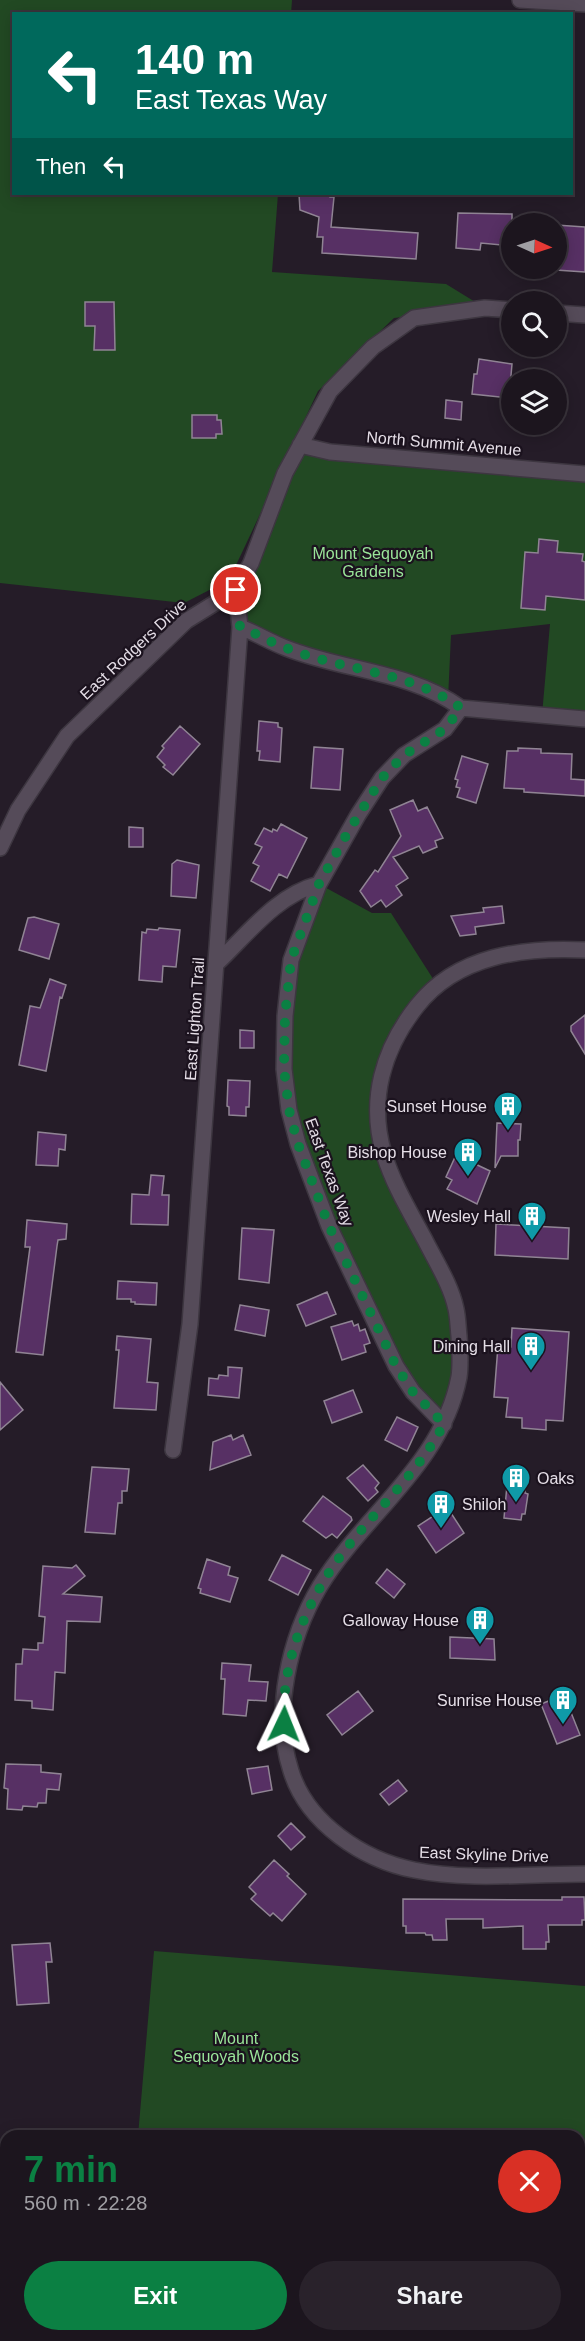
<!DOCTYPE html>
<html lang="en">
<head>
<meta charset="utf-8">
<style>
  :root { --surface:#1c151e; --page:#29222b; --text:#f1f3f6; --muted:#a09fa4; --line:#3a343c; --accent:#0b8043 }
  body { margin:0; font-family:Helvetica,sans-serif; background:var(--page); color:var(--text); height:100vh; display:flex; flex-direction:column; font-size:22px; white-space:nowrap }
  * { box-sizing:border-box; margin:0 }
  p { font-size:20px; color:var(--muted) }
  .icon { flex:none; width:33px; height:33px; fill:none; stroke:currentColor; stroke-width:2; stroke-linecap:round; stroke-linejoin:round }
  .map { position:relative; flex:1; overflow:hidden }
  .drawer { position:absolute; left:0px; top:2130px; width:585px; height:212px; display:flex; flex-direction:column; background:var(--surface); border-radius:18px 18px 0 0; box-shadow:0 3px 15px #0003,0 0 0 2px var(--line) }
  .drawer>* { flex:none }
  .top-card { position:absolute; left:12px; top:12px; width:561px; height:183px; border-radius:0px; box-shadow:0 3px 15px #0003,0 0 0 2px var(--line); background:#00695c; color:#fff; overflow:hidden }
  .needle { width:39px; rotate:93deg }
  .buttons { position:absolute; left:501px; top:213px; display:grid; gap:12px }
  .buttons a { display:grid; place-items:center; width:66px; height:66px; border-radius:50%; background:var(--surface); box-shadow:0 3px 15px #0003,0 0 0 2px var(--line); font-size:30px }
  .pin { position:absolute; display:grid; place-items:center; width:51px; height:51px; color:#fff; margin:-26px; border:3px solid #fff; border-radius:50%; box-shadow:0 2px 6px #0007 }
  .me { position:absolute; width:66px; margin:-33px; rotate:2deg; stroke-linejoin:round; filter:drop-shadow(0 0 4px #0008) }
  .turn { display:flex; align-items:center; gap:21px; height:126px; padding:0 24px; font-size:27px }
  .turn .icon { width:78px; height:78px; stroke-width:2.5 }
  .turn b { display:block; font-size:42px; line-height:51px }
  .then { display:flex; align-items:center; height:57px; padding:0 24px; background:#0003; gap:12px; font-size:22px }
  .round { display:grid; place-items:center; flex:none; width:63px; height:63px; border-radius:32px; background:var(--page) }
  .overview { display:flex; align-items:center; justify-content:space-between; height:102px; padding:0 24px }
  h1 { font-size:36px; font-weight:700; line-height:45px; color:var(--accent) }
  .button { display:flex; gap:12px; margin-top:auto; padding:12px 24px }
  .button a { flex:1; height:69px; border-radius:36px; background:var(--accent); color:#fff; font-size:24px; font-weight:700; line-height:69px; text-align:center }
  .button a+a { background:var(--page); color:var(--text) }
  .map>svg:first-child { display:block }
  .green { fill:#224923 }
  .building { fill:#573064; stroke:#908494; stroke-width:1.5 }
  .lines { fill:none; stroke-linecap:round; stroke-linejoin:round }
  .street-casing { stroke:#3d3640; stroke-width:18 }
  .street { stroke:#554b59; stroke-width:15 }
  .route { stroke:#0b8043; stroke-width:10; stroke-dasharray:0 18 }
  .labels { text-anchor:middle; stroke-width:4.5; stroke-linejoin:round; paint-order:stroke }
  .street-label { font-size:16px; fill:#e5dee7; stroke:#1b121e }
  .park-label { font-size:16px; fill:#9ae599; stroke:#1b121e }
  .poi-label { font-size:16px; fill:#e5dee7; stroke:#1b121e; text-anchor:end }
</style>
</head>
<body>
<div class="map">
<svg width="585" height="2341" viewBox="0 0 585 2341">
  <rect width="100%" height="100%" fill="#251c28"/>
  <path class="green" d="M0 0H292L291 14H14V194H278L272 272 446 284 485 308 394 318 318 391 229 580 184 603 0 583Z
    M300 445 585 474V719L542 715 550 624 451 635 448 699 240 627 236 590Z
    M319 884 372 913H391L437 985 385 1059 383 1152 443 1275 460 1354 444 1424 410 1388 329 1226 289 1110 291 960Z
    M154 1951 585 1986V2341H121V2336H579V2136H138Z"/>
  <path class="building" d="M299 194H330V197H334L331 227 418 233 416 259 322 253 323 237H317L319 217 300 210Z
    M458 213 512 214V246L481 243 480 250 456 248Z
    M556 225 585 227V272L556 270Z
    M85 302H114L115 350H94L95 326H85Z
    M479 359 512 364 509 398 472 394 474 374H477Z
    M446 400 462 402 461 420 445 418Z
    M192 415H217V420H221L222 434H216V438H192Z
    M539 539 558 541 557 552 583 554 582 561 585 562V600L546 596 545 610 521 608 525 552 538 553Z
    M259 721 278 723V727L282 728 280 762 259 760 260 751H257Z
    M180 726 200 744 173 775 163 767 165 765 157 757 164 748 162 746Z
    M314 747 343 749 340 790 311 788Z
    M518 748 541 749V753L572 754 571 779 585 780V796L524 792V789L504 788 507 751H518Z
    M462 756 488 764 476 803 457 797 460 788 456 787 458 780 455 779Z
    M413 800 418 811 427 807 443 838 435 841 437 847 423 853 419 846 393 857 408 878 396 886 402 895 386 907 381 900 371 907 360 891 375 870 378 872 401 836 390 810Z
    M281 824 307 838 287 878 279 874 270 891 251 881 259 866 253 863 262 847 255 844 264 828 272 832 273 829 277 831Z
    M129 827 143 828V847H129Z
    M177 860 199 865 196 898 171 896 172 864Z
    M502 906 504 923 475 927 476 934 460 936 451 916 484 912 483 908Z
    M34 917 59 924 49 959 19 950 28 918Z
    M159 928 180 930 176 967 163 966 162 982 139 980 142 932 146 933 147 929 158 930Z
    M50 979 66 985 62 998 60 997 46 1071 19 1065 30 1006 40 1008Z
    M585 1015V1054L571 1031V1026Z
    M240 1030 254 1031V1048H240Z
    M228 1080 250 1081 249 1107H246V1116L229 1115V1107L227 1106Z
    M497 1123 521 1124 520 1140H518V1156H501L495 1168Z
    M38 1132 66 1135 65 1150 59 1149 58 1166 36 1165Z
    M456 1155 490 1171 477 1204 447 1189 452 1180 446 1177Z
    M151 1175 164 1176 162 1195H169L168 1225 131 1224 132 1194 149 1195Z
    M27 1220 67 1224 66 1239 58 1240 57 1246 43 1355 16 1352 30 1247H25Z
    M496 1224 569 1228 568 1259 495 1255Z
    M242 1228 274 1230 269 1283 239 1279Z
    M118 1281 157 1283 156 1305 135 1304V1302H131V1299H117Z
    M327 1292 336 1314 306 1326 297 1305Z
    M240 1305 269 1310 265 1336 235 1330Z
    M352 1321 354 1326 358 1324 360 1331 365 1329 370 1343 364 1345 366 1352 342 1360 331 1327Z
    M512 1328 569 1332 563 1421 546 1420V1430L522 1428V1418L506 1417 508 1398 494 1397 498 1346 511 1347Z
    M117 1336 151 1339 147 1382 158 1383 156 1410 114 1408 119 1350H116Z
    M228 1367 242 1368 239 1398 208 1395 209 1378 218 1379 219 1375 228 1376Z
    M0 1382 23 1410 0 1430Z
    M353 1390 362 1412 332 1423 324 1401Z
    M397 1417 418 1427 407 1451 385 1440Z
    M231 1435 233 1440 243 1435 251 1455 210 1470 213 1442Z
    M363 1465 379 1483 375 1488 378 1492 368 1501 347 1478Z
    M92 1467 129 1469 127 1491H122V1503H118L115 1534 85 1532Z
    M507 1485 525 1488V1493L528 1494 525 1514H522L521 1520 504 1518Z
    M323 1496 351 1517 352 1520 337 1538 332 1534 326 1538 303 1521Z
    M447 1507 464 1533 436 1553 418 1526Z
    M282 1555 311 1570 298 1595 269 1580Z
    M207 1559 230 1567 228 1575 238 1578 230 1602 200 1593 201 1589 198 1588Z
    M76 1565 85 1576 63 1594 102 1597 100 1622 67 1621 65 1673 55 1672 53 1710 32 1708V1701L15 1700 16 1664H22L23 1649 38 1650V1643H43L45 1617 39 1616 43 1566 72 1568Z
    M387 1569 405 1584 394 1598 376 1583Z
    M450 1637 494 1639 495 1660 450 1658Z
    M222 1663 251 1665 249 1681 268 1682 266 1701 248 1700 246 1716 223 1714 225 1679H221Z
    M358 1691 373 1711 342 1735 327 1715Z
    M564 1695 580 1735 557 1744 541 1704Z
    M6 1764 41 1765V1772L61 1774 59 1790 47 1789 46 1803H38L37 1807 23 1806 22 1810 7 1809 8 1789 4 1788Z
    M268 1766 272 1790 252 1794 247 1769Z
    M398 1780 407 1791 389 1805 380 1794Z
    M291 1823 305 1837 291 1850 278 1836Z
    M274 1860 289 1874 287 1876 306 1894 282 1921 273 1913 270 1916 251 1899 256 1894 249 1887Z
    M562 1897H584L585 1920H582V1925H548L549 1942H546V1949H523V1926L483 1928V1919H446L447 1940H433L432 1935H426L425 1933H406V1926H403V1899L562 1900Z
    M50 1943 52 1962H46L49 2003 17 2005 12 1945Z"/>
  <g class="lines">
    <g class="street-casing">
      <path id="street" d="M520 0 585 4
        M556 313 585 315
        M300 445 330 452 585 474
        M240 627C256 633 270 642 286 648 344 671 410 671 461 708L585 719
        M0 848 18 810 67 736 186 621 236 590 251 563 285 473 330 391 373 347 414 318 485 308 512 310
        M585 950C524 947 457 955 417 1006 383 1049 368 1100 384 1154 393 1184 410 1212 425 1240 436 1262 451 1285 456 1309 458 1318 458 1327 459 1336 460 1350 461 1364 459 1377 442 1465 364 1514 320 1586 289 1638 272 1713 291 1771 307 1823 363 1860 414 1870 467 1881 530 1874 585 1874
        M216 964C247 935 276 895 319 884
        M444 1424 413 1392 396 1366 329 1226 298 1144 289 1110 284 1069 285 1016 291 960 319 884 358 815 382 778 404 755 445 729 461 708
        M173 1450 190 1324 240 627 236 590"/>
    </g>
    <use href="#street" class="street"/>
  </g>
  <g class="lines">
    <path class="route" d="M236 590 240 627C256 633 270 642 286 648 344 671 410 671 461 708L445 729 404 755 382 778 348 832 319 884 291 960 285 1016 284 1069 289 1110 298 1144 329 1226 396 1366 413 1392 444 1424C416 1476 377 1508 342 1554 306 1602 281 1663 284 1724"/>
  </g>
  <defs>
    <g id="building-pin" transform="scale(1.5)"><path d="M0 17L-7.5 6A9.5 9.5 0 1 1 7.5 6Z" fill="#0f9aa8" stroke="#1b121e"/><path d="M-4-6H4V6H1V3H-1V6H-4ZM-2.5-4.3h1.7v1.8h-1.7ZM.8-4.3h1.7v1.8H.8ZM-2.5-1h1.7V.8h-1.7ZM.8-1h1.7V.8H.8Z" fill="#fff"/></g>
  </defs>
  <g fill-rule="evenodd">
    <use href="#building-pin" x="508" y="1106"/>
    <use href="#building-pin" x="468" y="1152"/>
    <use href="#building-pin" x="532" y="1216"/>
    <use href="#building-pin" x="531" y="1346"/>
    <use href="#building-pin" x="516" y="1478"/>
    <use href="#building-pin" x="441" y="1504"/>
    <use href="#building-pin" x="480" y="1620"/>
    <use href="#building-pin" x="563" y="1700"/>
  </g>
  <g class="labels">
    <g class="street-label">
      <text transform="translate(444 443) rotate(5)" y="6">North Summit Avenue</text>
      <text transform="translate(133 649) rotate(-43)" y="6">East Rodgers Drive</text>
      <text transform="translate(194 1019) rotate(-86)" y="6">East Lighton Trail</text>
      <text transform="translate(330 1172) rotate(70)" y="6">East Texas Way</text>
      <text transform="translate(484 1854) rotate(2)" y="6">East Skyline Drive</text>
    </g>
    <g class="park-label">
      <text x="373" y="559">Mount Sequoyah<tspan x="373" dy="18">Gardens</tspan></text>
      <text x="236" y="2044">Mount<tspan x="236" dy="18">Sequoyah Woods</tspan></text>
    </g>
    <g class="poi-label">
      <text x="487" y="1112">Sunset House</text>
      <text x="447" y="1158">Bishop House</text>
      <text x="511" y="1222">Wesley Hall</text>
      <text x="510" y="1352">Dining Hall</text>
      <text x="537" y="1484" text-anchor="start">Oaks</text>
      <text x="462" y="1510" text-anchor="start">Shiloh</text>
      <text x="459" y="1626">Galloway House</text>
      <text x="542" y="1706">Sunrise House</text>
    </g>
  </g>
</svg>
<div class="buttons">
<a><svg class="needle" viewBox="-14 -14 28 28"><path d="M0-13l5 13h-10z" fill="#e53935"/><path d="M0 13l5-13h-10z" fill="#a09fa4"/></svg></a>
<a><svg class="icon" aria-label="search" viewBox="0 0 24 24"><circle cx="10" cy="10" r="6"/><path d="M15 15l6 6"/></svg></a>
<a><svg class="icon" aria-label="layers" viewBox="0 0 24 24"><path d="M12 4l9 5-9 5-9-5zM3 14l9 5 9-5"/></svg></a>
</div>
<div class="pin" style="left:236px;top:590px;background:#d93025"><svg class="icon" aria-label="arrive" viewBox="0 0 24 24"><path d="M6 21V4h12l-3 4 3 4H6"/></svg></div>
<svg class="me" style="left:284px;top:1724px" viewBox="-20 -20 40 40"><path d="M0-17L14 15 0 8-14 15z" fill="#0b8043" stroke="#fff" stroke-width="4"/></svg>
<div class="top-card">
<div class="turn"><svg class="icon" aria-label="left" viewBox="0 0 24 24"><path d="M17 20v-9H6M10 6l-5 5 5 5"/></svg><div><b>140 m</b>East Texas Way</div></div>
<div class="then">Then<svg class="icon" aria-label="left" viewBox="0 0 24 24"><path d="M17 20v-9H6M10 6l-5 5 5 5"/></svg></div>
</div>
<section class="drawer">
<div class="overview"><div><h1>7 min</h1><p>560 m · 22:28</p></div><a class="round" style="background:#d93025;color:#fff"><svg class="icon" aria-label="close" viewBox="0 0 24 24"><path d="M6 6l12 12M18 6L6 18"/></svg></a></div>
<div class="button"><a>Exit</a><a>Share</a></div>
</section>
</div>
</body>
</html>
